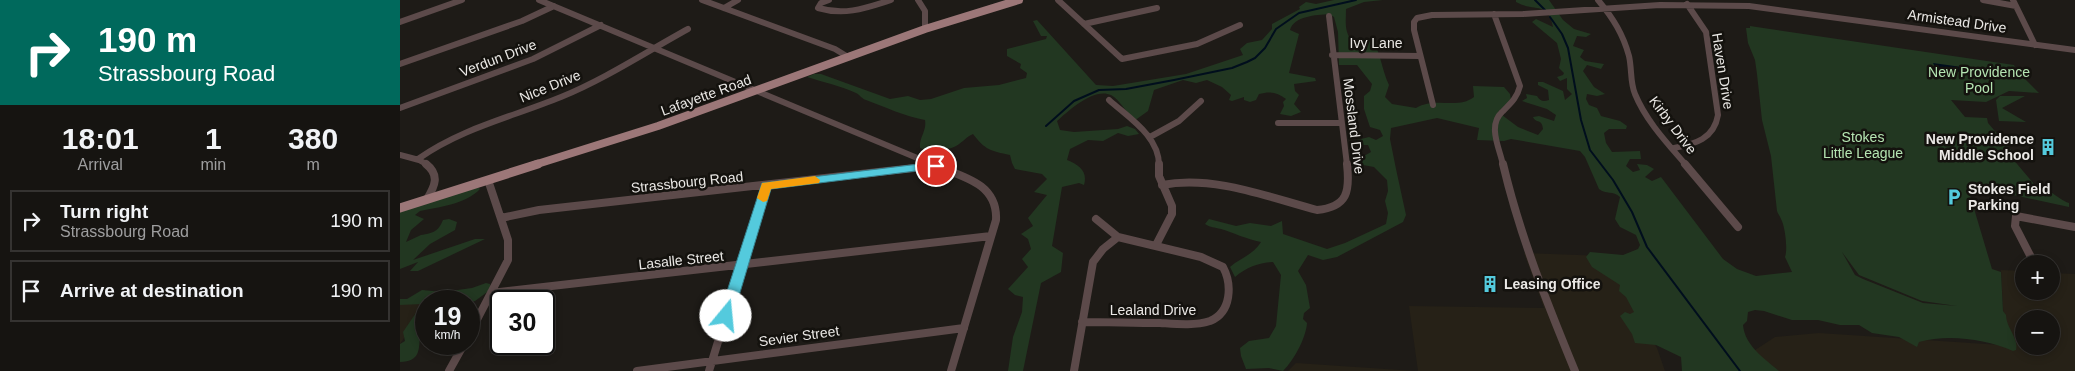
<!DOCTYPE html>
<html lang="en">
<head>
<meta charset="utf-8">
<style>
  :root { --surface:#161411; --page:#23211f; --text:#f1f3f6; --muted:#9e9e9f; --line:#353331 }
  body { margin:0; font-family:Helvetica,sans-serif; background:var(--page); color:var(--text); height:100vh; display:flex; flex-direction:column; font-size:19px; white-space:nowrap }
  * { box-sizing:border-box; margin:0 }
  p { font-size:16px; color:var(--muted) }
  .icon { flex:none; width:28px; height:28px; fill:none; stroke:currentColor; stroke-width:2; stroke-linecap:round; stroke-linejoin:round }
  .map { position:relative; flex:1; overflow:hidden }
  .panel { display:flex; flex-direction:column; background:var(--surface); width:400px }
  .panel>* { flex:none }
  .hud { background:#00695c; color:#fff; overflow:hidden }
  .buttons { position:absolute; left:1615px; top:255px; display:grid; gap:10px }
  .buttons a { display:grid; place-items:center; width:45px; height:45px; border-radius:50%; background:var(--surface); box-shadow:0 2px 8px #0003,0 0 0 1px var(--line); font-size:25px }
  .speed { position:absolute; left:15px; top:290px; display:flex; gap:10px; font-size:25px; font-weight:700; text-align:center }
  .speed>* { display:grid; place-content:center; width:65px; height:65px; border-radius:50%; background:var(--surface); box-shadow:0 2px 8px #0003,0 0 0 1px var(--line); line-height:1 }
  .speed small { font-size:12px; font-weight:400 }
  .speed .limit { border:2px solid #111; border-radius:8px; background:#fff; color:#111 }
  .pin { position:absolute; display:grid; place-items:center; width:42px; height:42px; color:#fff; margin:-21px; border:2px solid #fff; border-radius:50%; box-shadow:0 1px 5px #0007 }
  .me { position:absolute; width:55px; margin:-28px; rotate:17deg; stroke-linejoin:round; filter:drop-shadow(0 0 4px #0008) }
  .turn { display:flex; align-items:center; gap:18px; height:105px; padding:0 15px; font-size:22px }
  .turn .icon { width:65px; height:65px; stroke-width:2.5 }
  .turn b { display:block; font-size:35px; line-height:42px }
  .eta { display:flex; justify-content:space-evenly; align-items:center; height:85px; text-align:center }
  .eta b { font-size:30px; font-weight:600; line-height:35px }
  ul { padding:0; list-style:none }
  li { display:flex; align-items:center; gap:15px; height:62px; margin:0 10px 8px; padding:0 5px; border:2px solid var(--line); border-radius:0px }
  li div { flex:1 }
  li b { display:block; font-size:19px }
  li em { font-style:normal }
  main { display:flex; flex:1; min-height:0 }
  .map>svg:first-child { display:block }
  .built { fill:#262117; fill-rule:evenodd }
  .green { fill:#223721; fill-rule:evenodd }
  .water { fill:#000e1d }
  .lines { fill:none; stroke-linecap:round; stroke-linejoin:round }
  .stream { stroke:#000e1d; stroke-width:2 }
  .minor-far1 { stroke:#5c4a4a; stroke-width:6 }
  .minor { stroke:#5c4a4a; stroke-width:8 }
  .major-far1 { stroke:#9c7778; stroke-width:8 }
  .major { stroke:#9c7778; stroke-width:9 }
  .route { fill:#54cadd; stroke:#378390 }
  .slow { fill:#f59e0b }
  .labels { text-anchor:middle; stroke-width:5; stroke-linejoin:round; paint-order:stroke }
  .street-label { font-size:14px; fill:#eae8e5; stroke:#14120e }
  .park-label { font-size:14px; fill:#b5e5b2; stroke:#14120e }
  .poi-label { font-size:14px; font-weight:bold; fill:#eae8e5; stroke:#14120e; text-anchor:start }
</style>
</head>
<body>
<main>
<section class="panel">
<div class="hud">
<div class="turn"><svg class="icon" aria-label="right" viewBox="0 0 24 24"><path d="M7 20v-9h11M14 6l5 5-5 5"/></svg><div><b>190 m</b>Strassbourg Road</div></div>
</div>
<div class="eta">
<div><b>18:01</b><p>Arrival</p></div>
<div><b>1</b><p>min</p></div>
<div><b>380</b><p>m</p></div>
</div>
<ul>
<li><svg class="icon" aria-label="right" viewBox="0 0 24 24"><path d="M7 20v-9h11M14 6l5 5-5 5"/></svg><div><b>Turn right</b><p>Strassbourg Road</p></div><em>190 m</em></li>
<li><svg class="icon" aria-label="arrive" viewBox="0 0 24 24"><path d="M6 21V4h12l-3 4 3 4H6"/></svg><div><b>Arrive at destination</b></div><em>190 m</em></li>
</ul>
</section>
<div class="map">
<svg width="1675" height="371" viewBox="0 0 1675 371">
  <rect width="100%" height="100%" fill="#1e1b17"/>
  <path class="built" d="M1124 253 1205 256 1257 348 1265 371H1018L1009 306 1144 308Z
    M1601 270 1624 271V291H1651V273L1675 274V371H1323L1375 337 1419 333 1616 346 1604 326ZM1624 319H1651V346H1624Z
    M0 300 26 301V305L0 344Z
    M896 363 1015 371H888Z"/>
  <path class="green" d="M934 0H983L964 2 946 9C946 21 944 30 951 40L949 46 954 49 965 38 973 40C981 55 982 70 989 85L985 97 992 104 1016 108C1036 96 1057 110 1074 97L1073 86 1104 87 1110 94 1111 100 1098 112 1118 127 1138 135 1143 129C1142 118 1136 124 1133 117L1139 116 1154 121 1156 115 1147 109 1122 101 1127 98 1126 94 1137 96C1140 101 1143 102 1149 100L1148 90 1138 85V82H1143L1163 91 1165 100 1172 94 1167 89V78L1160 81 1157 77 1163 75 1164 73 1159 68 1161 59 1157 43 1132 22 1136 19 1153 27C1148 0 1136 13 1116 2V0H1149L1163 20 1174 29 1191 34 1186 37 1177 36 1173 46 1184 50 1180 57 1185 61 1204 64 1201 69 1187 65 1183 71 1194 87 1205 94 1197 96 1187 94 1186 99 1189 105 1197 108 1201 116 1220 121 1227 126 1226 129H1209L1204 133 1206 143 1212 152 1240 151 1241 159H1230L1226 166 1233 172 1240 170 1237 164 1247 165 1254 169 1245 177 1252 181 1261 177 1323 259 1337 269 1356 276 1392 272 1385 257C1388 249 1385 226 1381 219 1380 216 1378 214 1377 211L1371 156 1362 120 1357 74 1355 60 1348 43 1346 28H1350V26L1614 65 1616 70 1639 93 1609 91 1586 102 1551 100 1565 117 1587 118 1588 123 1618 158H1612L1634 184C1644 184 1657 199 1669 203V207L1567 185 1592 269 1601 272 1603 311 1606 315C1606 328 1619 338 1616 350L1613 351C1585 339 1548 334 1519 342L1517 347 1499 337 1472 333 1459 325H1440L1418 320H1392L1364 311 1355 310 1348 312 1347 321 1343 325C1345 346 1364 358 1379 371H1282L1281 357 1256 345 1235 343 1232 334 1220 316 1225 312 1230 314 1234 312 1226 297 1219 291 1220 285 1192 267 1186 257 1190 252 1223 255 1238 249 1240 245 1236 235 1220 227 1215 219 1220 197C1213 190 1206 195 1199 189L1185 157 1180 151 1111 139 1104 141 1077 140 1079 128 1037 118 991 128 990 139 996 169 1006 215 1003 222 937 257 923 260 908 255 898 271 906 285 910 308 904 313 903 319 907 323C906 338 894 360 883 371L869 368 846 369 841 356 840 348 849 341 869 338 876 326 881 275 873 262C858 263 847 267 835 277L830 267C840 258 853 255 861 242 846 239 834 233 821 229 814 227 811 228 805 224L809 219 836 226 850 223 871 226 882 221 883 234 927 249 945 243 986 224 988 213 985 201 988 191 987 180 974 167 963 165 957 160 971 152 968 145H951L949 142 969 137 976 140 983 136 980 130 970 127 964 109V96L970 91 972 84 957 65H939L938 32 934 17 929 14C916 15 894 16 890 30L899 34 889 73 915 78 916 81 894 84 895 91 899 95 894 104 901 112 891 116 880 114 884 106 883 102 886 99C877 92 870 91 859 94L856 100 850 102 844 100V97L832 101 829 100 831 95 822 87 807 80 796 83 783 80 754 90 748 111 734 121C728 114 719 99 711 95 694 87 668 111 657 121L660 130 674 132 718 129 727 126 735 129 739 134 728 136 718 133 703 141 688 140 670 149 667 160C679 165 688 171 684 185L679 183 662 187 652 246 663 253 661 272 641 283 623 371H608L613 337 622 312 623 297 615 295 608 289 628 267 622 259 631 249 628 239 621 234 633 226 628 218 647 195 634 192 647 179 642 174 615 169 612 163 610 155C591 151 585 150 573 134 566 137 563 142 556 146 547 151 528 152 520 148 519 137 527 131 525 120 504 116 485 107 466 100 462 99 460 95 456 93 441 86 423 82 407 77L414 74H421L490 99 508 96 520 100 531 99 564 88 599 85 626 78 627 73 620 68 621 64 607 56V49L646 39 647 36H641L633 21 637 20 696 85 713 86 786 74 843 55 840 49 847 43 862 40 872 29V24L900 9 899 7 906 2 916 4ZM1442 252 1459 275 1522 301 1557 306 1523 303 1463 279 1455 275Z
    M1600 96H1625L1602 108 1626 122 1599 121 1596 100Z
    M76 186 80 189C66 204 39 207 20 211L15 215 24 219 11 230 6 242C11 240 16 237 21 235 33 233 38 232 43 220L49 219 57 222 55 230 30 244 13 260 75 239H85L18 271H10L18 262 0 269V211Z
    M86 283 90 284V290L75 301 69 303 26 301V333L20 334C19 348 21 362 0 362V344L5 341 3 332 22 304 0 305V299H7L22 290 43 292 72 288Z"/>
  <path class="water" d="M1533 63 1576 69 1579 75 1548 70 1549 75 1538 73Z"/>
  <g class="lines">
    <path class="stream" d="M1135 0 1145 10
      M1150 17 1162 34 1168 48 1181 120 1190 150 1213 180 1232 212 1247 247 1340 371
      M646 126 674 101 699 90 726 89 774 80 832 68 847 62 855 58 865 48 876 29 899 13 956 0"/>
    <path class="minor-far1" d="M139 0 534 165
      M302 0 435 49 448 57
      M429 0 421 3 418 8C445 16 466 8 491 0
      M518 0 525 11V29
      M658 0 722 59 797 44 840 25
      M1198 0C1213 18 1223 34 1229 56 1232 69 1230 83 1235 94 1246 121 1268 144 1286 165
      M1583 0 1616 6
      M1613 0 1635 45
      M324 8 338 0
      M1094 14 1120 86C1117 98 1111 103 1102 112 1087 126 1100 149 1103 165
      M929 16 947 165
      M0 22 62 0
      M684 24 757 8
      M932 55 1020 56
      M0 64 122 21 154 6
      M709 100C729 118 759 136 759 165
      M1033 105 1014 30V22L1017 18 1032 15 1123 14 1260 5 1349 6 1675 50
      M0 108 133 59 201 25
      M878 123H941
      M750 137 779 121 801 101
      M1274 148C1295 144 1314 139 1318 115L1306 32 1287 4
      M0 155 19 160 28 165
      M18 159C62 128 112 117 161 97 205 79 246 52 288 29"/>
    <path class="minor" d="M26 164C40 175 35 186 27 199
      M531 164C560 176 598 182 596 220L551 371
      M1103 164C1120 236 1147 303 1175 371
      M1285 164 1338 227
      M762 185C813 175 868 197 917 210 948 207 950 191 947 164
      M101 218 139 210 532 166
      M696 219 718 237
      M756 245 772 214V206L759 176V164
      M1633 261 1615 226 1616 216 1675 227
      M91 293 591 236
      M682 322C708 322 734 323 760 323 776 324 794 326 810 321 832 312 832 284 823 267L801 257 718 237
      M69 335 108 260V240L88 180
      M49 371 64 344
      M237 371 564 328
      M309 371 366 186
      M674 371 693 262 703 249 718 237"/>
    <path class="major-far1" d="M134 165 258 126 525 29 619 0"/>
    <path class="major" d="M0 208 138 164"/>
  </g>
  <path class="route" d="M536 162 542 166 540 168 371 189 333 316 331 320 326 321 321 320 319 316 362 183Z"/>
  <path class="slow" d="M415 176 420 180 419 183 371 189 367 201 363 202 357 198 362 183Z"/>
  <defs>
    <g id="building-bare" transform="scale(1.35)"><path d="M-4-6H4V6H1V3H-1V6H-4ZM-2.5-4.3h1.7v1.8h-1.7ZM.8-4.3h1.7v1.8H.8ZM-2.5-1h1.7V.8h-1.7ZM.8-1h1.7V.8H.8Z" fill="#54cadd" stroke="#14120e" stroke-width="2.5" paint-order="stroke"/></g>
    <g id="parking-bare" transform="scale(1.35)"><path d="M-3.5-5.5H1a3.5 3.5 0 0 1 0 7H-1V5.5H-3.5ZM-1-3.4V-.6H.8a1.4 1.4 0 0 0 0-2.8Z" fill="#54cadd" stroke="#14120e" stroke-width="2.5" paint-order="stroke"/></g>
  </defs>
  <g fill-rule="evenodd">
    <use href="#building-bare" x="1648" y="147"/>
    <use href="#parking-bare" x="1554" y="197"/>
    <use href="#building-bare" x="1090" y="284"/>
  </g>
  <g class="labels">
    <g class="street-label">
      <text transform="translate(1557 21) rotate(8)" y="5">Armistead Drive</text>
      <text x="976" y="48">Ivy Lane</text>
      <text transform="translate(98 58) rotate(-21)" y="5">Verdun Drive</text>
      <text transform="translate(1323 71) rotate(81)" y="5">Haven Drive</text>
      <text transform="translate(150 86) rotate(-22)" y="5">Nice Drive</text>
      <text transform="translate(306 95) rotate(-20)" y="5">Lafayette Road</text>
      <text transform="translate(1273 125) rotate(53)" y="5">Kirby Drive</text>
      <text transform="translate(954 126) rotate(83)" y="5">Mossland Drive</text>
      <text transform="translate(287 182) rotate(-6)" y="5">Strassbourg Road</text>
      <text transform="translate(281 260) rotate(-6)" y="5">Lasalle Street</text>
      <text x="753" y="315">Lealand Drive</text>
      <text transform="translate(399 336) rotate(-8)" y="5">Sevier Street</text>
    </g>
    <g class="park-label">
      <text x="1579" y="77">New Providence<tspan x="1579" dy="16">Pool</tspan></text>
      <text x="1463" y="142">Stokes<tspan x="1463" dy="16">Little League</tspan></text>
    </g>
    <g class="poi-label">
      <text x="1634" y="144" text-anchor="end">New Providence<tspan x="1634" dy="16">Middle School</tspan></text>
      <text x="1568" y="194">Stokes Field<tspan x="1568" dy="16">Parking</tspan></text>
      <text x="1104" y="289">Leasing Office</text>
    </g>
  </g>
</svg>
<div class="buttons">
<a>+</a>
<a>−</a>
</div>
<div class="speed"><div>19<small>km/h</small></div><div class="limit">30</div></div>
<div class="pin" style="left:536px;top:166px;background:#d93025"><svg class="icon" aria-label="arrive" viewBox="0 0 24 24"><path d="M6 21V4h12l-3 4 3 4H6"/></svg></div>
<svg class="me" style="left:326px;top:316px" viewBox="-20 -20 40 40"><circle r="19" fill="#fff"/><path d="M0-13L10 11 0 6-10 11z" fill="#54cadd"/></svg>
</div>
</main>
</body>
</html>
